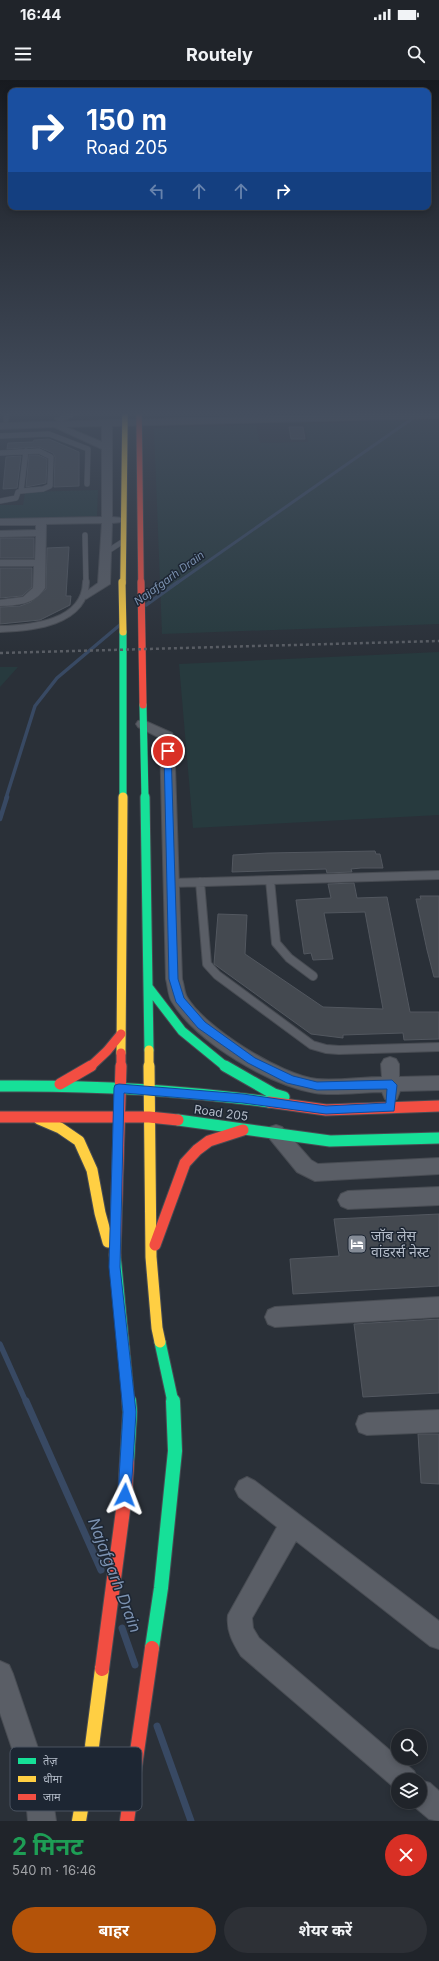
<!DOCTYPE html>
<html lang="hi">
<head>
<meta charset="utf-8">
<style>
  :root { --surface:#20242a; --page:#2d3036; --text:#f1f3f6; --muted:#a2a4a8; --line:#3d4147; --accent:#b45309 }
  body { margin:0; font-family:Inter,"Noto Sans Devanagari",sans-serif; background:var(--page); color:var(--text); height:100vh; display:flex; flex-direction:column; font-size:15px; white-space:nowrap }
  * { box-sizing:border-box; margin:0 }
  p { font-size:13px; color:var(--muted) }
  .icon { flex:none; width:22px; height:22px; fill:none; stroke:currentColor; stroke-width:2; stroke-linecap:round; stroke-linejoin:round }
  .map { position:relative; height:1741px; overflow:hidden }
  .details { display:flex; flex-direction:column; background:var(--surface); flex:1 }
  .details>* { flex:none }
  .guide { position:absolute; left:8px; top:8px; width:423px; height:122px; border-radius:8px; box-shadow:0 2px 6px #0003,0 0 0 1px var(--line); background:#1a4fa0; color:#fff; overflow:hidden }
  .tools { position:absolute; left:391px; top:1649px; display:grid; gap:8px }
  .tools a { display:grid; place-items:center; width:36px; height:36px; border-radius:50%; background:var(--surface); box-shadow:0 2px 6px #0003,0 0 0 1px var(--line); font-size:20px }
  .pin { position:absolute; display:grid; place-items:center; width:34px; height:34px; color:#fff; margin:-17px; border:2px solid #fff; border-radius:50%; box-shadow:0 1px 4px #0007 }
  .me { position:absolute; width:44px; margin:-22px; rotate:3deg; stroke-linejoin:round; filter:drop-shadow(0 0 3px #0008) }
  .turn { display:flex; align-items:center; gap:14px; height:84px; padding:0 12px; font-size:18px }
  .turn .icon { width:52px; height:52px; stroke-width:2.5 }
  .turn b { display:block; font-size:28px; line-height:34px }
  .lanes { display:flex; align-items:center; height:38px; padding:0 12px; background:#0003; justify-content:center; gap:20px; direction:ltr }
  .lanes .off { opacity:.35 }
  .round { display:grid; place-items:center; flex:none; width:42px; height:42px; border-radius:21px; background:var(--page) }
  .summary { display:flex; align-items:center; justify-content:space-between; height:68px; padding:0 12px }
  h1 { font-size:24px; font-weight:700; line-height:30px; color:#1e9e55 }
  .button { display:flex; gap:8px; margin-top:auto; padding:8px 12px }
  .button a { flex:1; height:46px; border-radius:24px; background:var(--accent); color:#fff; font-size:16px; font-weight:700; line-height:46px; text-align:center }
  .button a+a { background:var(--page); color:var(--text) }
  .status { display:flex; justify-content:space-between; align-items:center; height:28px; padding:0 20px; background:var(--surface); direction:ltr }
  .status svg { height:11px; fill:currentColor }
  header { display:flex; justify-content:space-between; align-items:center; height:52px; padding:0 12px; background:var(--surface); font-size:18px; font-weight:700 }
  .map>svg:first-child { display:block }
  .green { fill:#273a3e }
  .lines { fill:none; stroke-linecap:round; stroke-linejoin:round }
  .stream-far4 { stroke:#384963; stroke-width:3 }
  .stream-far3 { stroke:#384963; stroke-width:3.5 }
  .stream-far2 { stroke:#384963; stroke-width:4.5 }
  .stream-far1 { stroke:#384963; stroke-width:5.5 }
  .stream { stroke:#384963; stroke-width:7 }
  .building { fill:#444950; stroke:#52575f }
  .lane-far2-casing { stroke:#484c53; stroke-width:6 }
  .lane-far1-casing { stroke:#484c53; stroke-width:8 }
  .lane-casing { stroke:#484c53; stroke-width:10 }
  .street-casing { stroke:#484c53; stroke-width:2 }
  .fast-far3-casing { stroke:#484c53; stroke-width:8 }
  .fast-far2-casing { stroke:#484c53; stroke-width:11 }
  .fast-far1-casing { stroke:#484c53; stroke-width:13 }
  .fast-casing { stroke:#484c53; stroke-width:16 }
  .slow-far4-casing { stroke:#484c53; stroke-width:7 }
  .slow-far3-casing { stroke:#484c53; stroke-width:8 }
  .slow-far2-casing { stroke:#484c53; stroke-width:11 }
  .slow-far1-casing { stroke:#484c53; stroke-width:13 }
  .slow-casing { stroke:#484c53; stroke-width:16 }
  .jam-far4-casing { stroke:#484c53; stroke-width:7 }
  .jam-far3-casing { stroke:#484c53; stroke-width:8 }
  .jam-far2-casing { stroke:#484c53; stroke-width:11 }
  .jam-far1-casing { stroke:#484c53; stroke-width:13 }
  .jam-casing { stroke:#484c53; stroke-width:16 }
  .lane-far2 { stroke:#5a5e66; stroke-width:5 }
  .lane-far1 { stroke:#5a5e66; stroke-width:6 }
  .lane { stroke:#5a5e66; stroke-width:8 }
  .street { fill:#5a5e66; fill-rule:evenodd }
  .fast-far3 { stroke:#16e098; stroke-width:7 }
  .fast-far2 { stroke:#16e098; stroke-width:9 }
  .fast-far1 { stroke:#16e098; stroke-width:11 }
  .fast { stroke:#16e098; stroke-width:14 }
  .slow-far4 { stroke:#ffcf43; stroke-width:5.5 }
  .slow-far3 { stroke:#ffcf43; stroke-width:7 }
  .slow-far2 { stroke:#ffcf43; stroke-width:9 }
  .slow-far1 { stroke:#ffcf43; stroke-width:11 }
  .slow { stroke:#ffcf43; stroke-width:14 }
  .jam-far4 { stroke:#f24e42; stroke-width:5.5 }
  .jam-far3 { stroke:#f24e42; stroke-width:7 }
  .jam-far2 { stroke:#f24e42; stroke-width:9 }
  .jam-far1 { stroke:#f24e42; stroke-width:11 }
  .jam { stroke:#f24e42; stroke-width:14 }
  .rail { stroke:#595d64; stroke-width:2.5; stroke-dasharray:3 3; stroke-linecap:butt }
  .route { fill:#1a73e8; stroke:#114b97 }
  .labels { text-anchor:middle; stroke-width:3; stroke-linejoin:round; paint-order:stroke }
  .far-water-label { font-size:11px; font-style:italic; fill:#7c92b1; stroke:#1d2633 }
  .street-label { font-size:12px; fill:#b4bcc9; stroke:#1d2633 }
  .near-poi-label { font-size:14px; fill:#b4bcc9; stroke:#1d2633; text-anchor:start }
  .near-water-label { font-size:16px; font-style:italic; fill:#7c92b1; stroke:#1d2633 }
  .key { fill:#1d2633; stroke:#4a5360; stroke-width:1 }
  .key-label { font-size:11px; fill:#b4bcc9 }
</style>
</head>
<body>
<div class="status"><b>16:44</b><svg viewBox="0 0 49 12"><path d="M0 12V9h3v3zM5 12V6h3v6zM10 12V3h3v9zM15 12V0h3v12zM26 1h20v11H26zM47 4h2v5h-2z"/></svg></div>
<header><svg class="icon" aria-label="menu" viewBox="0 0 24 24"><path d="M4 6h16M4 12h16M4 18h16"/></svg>Routely<svg class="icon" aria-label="search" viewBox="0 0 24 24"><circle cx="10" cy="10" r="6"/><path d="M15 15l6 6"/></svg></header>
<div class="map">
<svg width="439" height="1741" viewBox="0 0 439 1741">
  <rect width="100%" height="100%" fill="#2a3038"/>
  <path class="green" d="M439 340V544L162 554 154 348 256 345 260 363 308 362 304 344Z
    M98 410 97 436 0 439V425H23L25 412Z
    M439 572V735L193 748 179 584Z
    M0 587H18L0 607Z"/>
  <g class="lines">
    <path class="stream-far4" d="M177 503 423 331"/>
    <path class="stream-far3" d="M146 525 178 502
      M6 718 35 626 57 598 121 544"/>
    <path class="stream-far2" d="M0 739 7 717"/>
    <path class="stream-far1" d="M0 1264 26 1322"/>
    <path class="stream" d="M26 1321 101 1490
      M122 1548 135 1585
      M157 1646 191 1741"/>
  </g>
  <path class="building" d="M289 347H303L305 359H291Z
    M49 359 79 372V406L54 407 55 377 53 373 39 367 7 369 8 363 33 362 34 360Z
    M29 375H38L47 379 46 403 26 407Z
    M21 376 17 408 3 409 6 377Z
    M0 458H34V478H0Z
    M69 467 66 516H71L70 525 40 540 0 544V527L20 526 31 522 46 509 47 468Z
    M0 488H32V507L22 516 0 518Z
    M375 771 376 774H380L383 788H361L351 789 352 792 327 793 326 789 232 792 233 775 268 773Z
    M354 803 357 818 387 817 410 932H439V959L404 960 403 953 343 955V958L311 954 214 884 218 834 247 835 245 874 323 927 383 929 365 832 324 833 333 879 313 880 311 873 304 874 296 820 331 818 328 804Z
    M420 816H439V897H434L427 870 416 819H421Z
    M439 1134V1206L293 1214 290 1179 339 1176 334 1139Z
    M439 1239V1313L363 1317 354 1244Z
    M418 1354H439V1404L421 1403Z"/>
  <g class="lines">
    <g class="lane-far2-casing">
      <path id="lane-far2" d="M6 340 7 331
        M0 356 49 354 88 369 87 404
        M0 373 39 371 51 377 50 406 43 409 21 411 18 412 16 418 0 421
        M21 411 26 371
        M85 455 86 503
        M105 473 122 462"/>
    </g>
    <g class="lane-far1-casing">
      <path id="lane-far1" d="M0 549C32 548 85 543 86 502"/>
    </g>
    <g class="lane-casing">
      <path id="lane" d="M270 800 276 863 289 878 313 896
        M200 802 207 884 217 895 312 965 326 969 339 970 439 967
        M171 803 439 795"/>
    </g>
    <g class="street-casing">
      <path id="street" d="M72 331H83L63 341 60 342 55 339Z
        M439 332V338L112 346V437L122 438 123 440 122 442 112 443 110 504 86 519 80 516 98 503 102 443 46 444 45 508C34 525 18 525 0 526V520L23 517 33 508 34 486H0V480H35L36 456 0 457V451L36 450V445H0V439L102 437V369L54 347 0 349V343ZM102 346V362L66 347Z
        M143 640 172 653 174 656 182 899C184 904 184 912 187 917 205 948 281 995 317 999 338 1001 361 997 382 997L381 984 384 979 390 977 396 979 399 984V997L439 996V1010L400 1011 397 1019 391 1022 385 1019 382 1012C363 1012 333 1016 315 1013 270 1005 197 963 172 922 168 916 168 906 166 899L160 658 138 647 136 644 138 641Z
        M276 1045 282 1047 311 1080 318 1084 439 1078V1094L315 1101 297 1092 270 1059 267 1053 270 1047Z
        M439 1107V1125L348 1129 341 1126 338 1120 341 1114 348 1111Z
        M439 1217V1237L275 1247 268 1244 265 1237 268 1230 275 1227Z
        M439 1330V1352L367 1355 359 1352 356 1344 359 1336 367 1333Z
        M247 1397 255 1401 439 1541V1569L430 1566 296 1461 252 1538 253 1548 259 1558 414 1691 418 1700H398V1710L396 1709 241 1576C233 1563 226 1551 228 1535L277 1447 239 1417 235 1409 239 1401Z
        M0 1581 9 1585 13 1594 51 1707 56 1741H28L25 1707 0 1633Z
        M419 1700H420L430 1703 439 1711V1741L429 1739 410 1723 420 1722Z"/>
    </g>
    <g class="fast-far3-casing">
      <path id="fast-far3" d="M123 552V717
        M143 625 145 718"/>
    </g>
    <g class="fast-far2-casing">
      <path id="fast-far2" d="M145 717 149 970
        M149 908 182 951 226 987"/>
    </g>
    <g class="fast-far1-casing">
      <path id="fast-far1" d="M225 986 274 1014 284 1017
        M0 1006C90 1005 180 1010 269 1022
        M178 1040 330 1061 439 1058
        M115 1175 129 1322
        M160 1262 173 1322"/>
    </g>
    <g class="fast-casing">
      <path id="fast" d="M127 1381 130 1332 129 1321
        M152 1568 161 1508 175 1371 173 1321"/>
    </g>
    <g class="slow-far4-casing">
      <path id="slow-far4" d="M123 503 125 335"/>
    </g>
    <g class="slow-far3-casing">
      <path id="slow-far3" d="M122 502 123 552"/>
    </g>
    <g class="slow-far2-casing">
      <path id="slow-far2" d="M149 970V987
        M121 973 123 717"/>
    </g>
    <g class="slow-far1-casing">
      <path id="slow-far1" d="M149 986 151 1177 157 1248 160 1262
        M39 1039 60 1048 79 1061 92 1090 100 1133 108 1162"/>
    </g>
    <g class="slow-casing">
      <path id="slow" d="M79 1741 92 1666 102 1589"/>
    </g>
    <g class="jam-far4-casing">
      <path id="jam-far4" d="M139 331 141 503"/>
    </g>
    <g class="jam-far3-casing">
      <path id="jam-far3" d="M141 502 143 625"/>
    </g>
    <g class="jam-far2-casing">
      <path id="jam-far2" d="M90 987 107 971 121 954
        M121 987V973"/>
    </g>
    <g class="jam-far1-casing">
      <path id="jam-far1" d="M60 1004 91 986
        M269 1022 326 1030 439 1026
        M0 1037H149L178 1040
        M155 1165 185 1083 197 1070 209 1061 243 1050
        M115 1175 121 986"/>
    </g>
    <g class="jam-casing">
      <path id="jam" d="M102 1589 125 1415 127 1381
        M127 1741 152 1568"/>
    </g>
    <use href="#lane-far2" class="lane-far2"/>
    <use href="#lane-far1" class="lane-far1"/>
    <use href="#lane" class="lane"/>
    <use href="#street" class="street"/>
    <use href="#fast-far3" class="fast-far3"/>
    <use href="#fast-far2" class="fast-far2"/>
    <use href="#fast-far1" class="fast-far1"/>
    <use href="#fast" class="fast"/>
    <use href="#slow-far4" class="slow-far4"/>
    <use href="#slow-far3" class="slow-far3"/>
    <use href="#slow-far2" class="slow-far2"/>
    <use href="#slow-far1" class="slow-far1"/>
    <use href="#slow" class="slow"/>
    <use href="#jam-far4" class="jam-far4"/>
    <use href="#jam-far3" class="jam-far3"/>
    <use href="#jam-far2" class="jam-far2"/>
    <use href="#jam-far1" class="jam-far1"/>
    <use href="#jam" class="jam"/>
    <path class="rail" d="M0 573 439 561"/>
  </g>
  <linearGradient id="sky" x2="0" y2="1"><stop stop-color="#171a1f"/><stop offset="0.58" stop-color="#444e5e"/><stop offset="1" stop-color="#444e5e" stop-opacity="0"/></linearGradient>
  <rect width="439" height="575" fill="url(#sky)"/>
  <path class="route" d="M168 668 171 671 178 899 184 918 205 942 255 978 293 996 317 1002 392 1000 397 1005 394 1031 326 1034 243 1023 124 1013 120 1187 136 1332 131 1415 130 1420 125 1422 120 1420 118 1415 123 1332 109 1187 114 1008 115 1005 119 1004 243 1014 326 1026 386 1023 387 1009 317 1010 287 1003 248 983 198 948 176 922 169 899 164 671Z"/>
  <defs>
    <g id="hotel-square" transform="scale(1)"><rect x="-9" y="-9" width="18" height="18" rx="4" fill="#848b96" stroke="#1d2633"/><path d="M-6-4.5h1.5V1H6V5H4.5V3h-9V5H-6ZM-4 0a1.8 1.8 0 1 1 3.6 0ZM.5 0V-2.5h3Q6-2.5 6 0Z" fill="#fff"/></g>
  </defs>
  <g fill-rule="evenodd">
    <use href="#hotel-square" x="357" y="1164"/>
  </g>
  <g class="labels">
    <g class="far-water-label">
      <text transform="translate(169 498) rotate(-36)" y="4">Najafgarh Drain</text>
    </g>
    <g class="street-label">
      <text transform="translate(221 1033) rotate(8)" y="4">Road 205</text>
    </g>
    <g class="near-poi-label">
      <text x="371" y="1161">जॉब लेस<tspan x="371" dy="16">वांडरर्स नेस्ट</tspan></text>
    </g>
    <g class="near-water-label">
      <text transform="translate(115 1495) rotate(69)" y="6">Najafgarh Drain</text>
    </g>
  </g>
  <rect x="10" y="1667" width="132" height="64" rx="6" class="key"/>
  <rect x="18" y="1678" width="18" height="6" fill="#16e098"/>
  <rect x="18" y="1696" width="18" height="6" fill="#ffcf43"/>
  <rect x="18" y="1714" width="18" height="6" fill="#f24e42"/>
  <g class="key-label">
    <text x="43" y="1685">तेज़</text>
    <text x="43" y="1703">धीमा</text>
    <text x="43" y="1721">जाम</text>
  </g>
</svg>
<div class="tools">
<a><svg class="icon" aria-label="search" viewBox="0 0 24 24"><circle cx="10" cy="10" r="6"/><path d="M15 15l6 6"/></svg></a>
<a><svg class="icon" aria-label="layers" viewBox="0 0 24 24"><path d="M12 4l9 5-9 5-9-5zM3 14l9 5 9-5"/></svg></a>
</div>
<div class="pin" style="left:168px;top:671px;background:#d93025"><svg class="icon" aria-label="arrive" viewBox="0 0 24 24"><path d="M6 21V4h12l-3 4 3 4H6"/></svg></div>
<svg class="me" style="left:125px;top:1415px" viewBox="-20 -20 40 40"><path d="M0-17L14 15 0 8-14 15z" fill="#1a73e8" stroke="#fff" stroke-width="4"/></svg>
<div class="guide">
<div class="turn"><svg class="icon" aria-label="right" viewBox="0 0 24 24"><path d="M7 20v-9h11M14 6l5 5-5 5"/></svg><div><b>150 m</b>Road 205</div></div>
<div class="lanes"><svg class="icon off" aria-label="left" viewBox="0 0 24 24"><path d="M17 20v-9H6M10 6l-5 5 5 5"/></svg><svg class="icon off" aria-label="ahead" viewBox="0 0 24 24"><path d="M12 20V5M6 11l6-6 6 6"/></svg><svg class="icon off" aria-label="ahead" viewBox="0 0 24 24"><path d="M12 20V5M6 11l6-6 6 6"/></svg><svg class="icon" aria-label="right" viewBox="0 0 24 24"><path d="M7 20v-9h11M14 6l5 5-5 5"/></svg></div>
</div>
</div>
<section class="details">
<div class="summary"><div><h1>2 मिनट</h1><p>540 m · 16:46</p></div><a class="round" style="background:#d93025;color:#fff"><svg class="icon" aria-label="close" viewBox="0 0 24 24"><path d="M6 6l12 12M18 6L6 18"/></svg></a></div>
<div class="button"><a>बाहर</a><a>शेयर करें</a></div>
</section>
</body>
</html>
